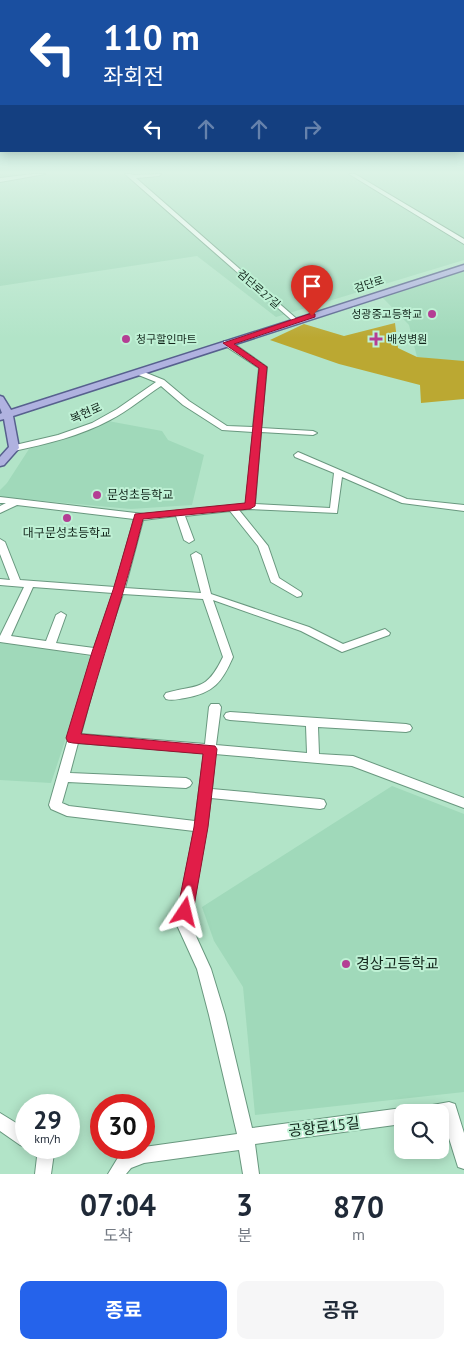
<!DOCTYPE html>
<html lang="ko">
<head>
<meta charset="utf-8">
<style>
  :root { --surface:#fff; --page:#f6f6f7; --text:#1f2937; --muted:#747a83; --accent:#2563eb }
  body { margin:0; font-family:"PT Sans","Noto Sans KR",sans-serif; background:var(--page); color:var(--text); height:100vh; display:flex; flex-direction:column; font-size:19px; white-space:nowrap }
  * { box-sizing:border-box; margin:0 }
  p { font-size:16px; color:var(--muted) }
  .icon { flex:none; width:28px; height:28px; fill:none; stroke:currentColor; stroke-width:2; stroke-linecap:round; stroke-linejoin:round }
  .map { position:relative; height:1174px; overflow:hidden }
  .drawer { display:flex; flex-direction:column; background:var(--surface); flex:1 }
  .drawer>* { flex:none }
  .hud { position:absolute; left:0px; top:0px; width:465px; height:152px; box-shadow:0 2px 12px #0003; background:#1a4fa0; color:#fff; overflow:hidden }
  .tools { position:absolute; left:394px; top:1104px; display:grid; gap:10px }
  .tools a { display:grid; place-items:center; width:55px; height:55px; border-radius:10px; background:var(--surface); box-shadow:0 2px 12px #0003; font-size:25px }
  .speed { position:absolute; left:15px; top:1094px; display:flex; gap:10px; font-size:25px; font-weight:700; text-align:center }
  .speed>* { display:grid; place-content:center; width:65px; height:65px; border-radius:50%; background:var(--surface); box-shadow:0 2px 12px #0003; line-height:1 }
  .speed small { font-size:12px; font-weight:400 }
  .speed .limit { border:8px solid #d22; background:#fff; color:#111 }
  .pin { position:absolute; display:grid; place-items:center; width:42px; height:42px; color:#fff; margin:-51px -21px; border-radius:50% 50% 50% 0; rotate:-45deg; box-shadow:0 0 5px #0007 }
  .pin .icon { rotate:45deg }
  .me { position:absolute; width:55px; margin:-28px; rotate:10deg; stroke-linejoin:round; filter:drop-shadow(0 0 4px #0008) }
  .turn { display:flex; align-items:center; gap:18px; height:105px; padding:0 20px; font-size:22px }
  .turn .icon { width:65px; height:65px; stroke-width:2.5 }
  .turn b { display:block; font-size:35px; line-height:42px }
  .lanes { display:flex; align-items:center; height:48px; padding:0 20px; background:#0003; justify-content:center; gap:25px; direction:ltr }
  .lanes .off { opacity:.35 }
  .eta { display:flex; justify-content:space-evenly; align-items:center; height:85px; text-align:center }
  .eta b { font-size:30px; font-weight:700; line-height:35px }
  .action { display:flex; gap:10px; margin-top:auto; padding:10px 20px }
  .action a { flex:1; height:58px; border-radius:10px; background:var(--accent); color:#fff; font-size:20px; font-weight:700; line-height:58px; text-align:center }
  .action a+a { background:var(--page); color:var(--text) }
  .map>svg:first-child { display:block }
  .built { fill:#a0d9ba }
  .forest { fill:#bba832 }
  .lines { fill:none; stroke-linecap:round; stroke-linejoin:round }
  .minor-casing { stroke:#69987f; stroke-width:2 }
  .major-casing { stroke:#57608e; stroke-width:3 }
  .minor { fill:#fff; fill-rule:evenodd }
  .major { fill:#b0b2e0; fill-rule:evenodd }
  .route { fill:#e11d48; stroke:#92132f }
  .poi-dot { fill:#b43e94; stroke:#bff1d5; stroke-width:2 }
  .labels { text-anchor:middle; stroke-width:4; stroke-linejoin:round; paint-order:stroke }
  .far-street-label { font-size:11px; fill:#13261c; stroke:#bff1d5 }
  .far-poi-label { font-size:11px; fill:#13261c; stroke:#bff1d5; text-anchor:start }
  .street-label { font-size:12px; fill:#13261c; stroke:#bff1d5 }
  .poi-label { font-size:12px; fill:#13261c; stroke:#bff1d5; text-anchor:start }
  .near-poi-label { font-size:15px; fill:#13261c; stroke:#bff1d5; text-anchor:start }
  .near-street-label { font-size:15px; fill:#13261c; stroke:#bff1d5 }
</style>
</head>
<body>
<div class="map">
<svg width="464" height="1174" viewBox="0 0 464 1174">
  <rect width="100%" height="100%" fill="#b2e4c8"/>
  <path class="built" d="M0 174H464V260L276 317 197 256 0 286Z
    M464 271V362L417 357 409 325 383 298Z
    M108 421 162 431 168 440 204 455 192 505 131 509 0 497V490L7 483 29 449Z
    M0 641 93 657 51 783 0 780Z
    M392 786 464 814V1092L255 1115 243 987 214 941 202 907Z"/>
  <path class="forest" d="M395 323 398 348 417 357 464 361V399L421 403 420 385 339 364 270 340 304 324 344 336Z"/>
  <g class="lines">
    <g class="minor-casing">
      <path id="minor" d="M33 174H45L0 182V178Z
        M125 174H131L133 175 161 174 159 176 136 178 298 320V322H294Z
        M349 174H355L464 239V244Z
        M224 341H230L267 367 261 428 313 431 317 433 313 435 261 432 255 504 330 508 334 473 295 457 294 455 298 452 407 499 464 505V511L402 503 342 477 337 513 250 509 239 510 268 546 279 578 301 592 302 594 301 596 297 597 271 582 258 546 230 511 185 516 194 540 189 543 184 540 176 516 143 520 125 588 201 593 191 555 196 552 201 555 211 594 309 627 343 644 385 629 390 633 389 635 342 652 301 631 213 600 233 657C222 682 214 693 185 698 179 699 172 701 166 699L164 696 166 693C198 684 206 692 223 657L203 599 123 594 103 652 81 734 205 744 209 707 211 704H219L221 707 216 745 307 753 306 726 230 720 226 719 224 716 226 713 230 712 406 724 410 725 412 728 410 731 406 732 318 727 319 754 353 756 464 798V808L352 766 215 754 212 789 320 799 324 800 326 804 324 808 320 809 211 798 207 827 190 923 211 969 225 1015 252 1128 402 1108 408 1110 409 1112H402V1124L255 1144 259 1174H243L239 1150 144 1163 131 1168 126 1174H108L119 1156 144 1147 237 1134 209 1015 197 969 176 923 194 831 67 816 51 809 49 805 92 655 0 642V636L24 587 0 585V579L10 580 0 554V539L5 542 20 580 115 587 134 519 17 505 0 513V506L6 503H0V497L144 514 246 504 253 432 222 430 183 405 161 386C144 397 128 411 110 420 80 436 47 444 14 451L10 448 11 446 58 435 92 423 117 409 156 382 136 374 135 372 139 370 164 380 189 401 227 426 253 427 259 368 224 345ZM33 587 113 593 94 648 56 643 66 615 61 612 56 615 46 641 11 636ZM78 743 204 753 195 821 69 806 62 803 68 782 186 788 190 786 192 783 190 780 186 778 70 773Z
        M449 1102 455 1104 464 1133V1169L458 1167 443 1119H440V1112H425L427 1106Z
        M0 1113 26 1129V1147L20 1145 0 1131Z
        M31 1148H52L54 1153 51 1174H35L37 1157 33 1154Z"/>
    </g>
    <g class="major-casing">
      <path id="major" d="M464 265V270L13 416 19 448 4 465 0 466V457L9 447 4 419 0 420V414L2 413 0 408V396L3 397 11 410Z"/>
    </g>
    <use href="#minor" class="minor"/>
    <use href="#major" class="major"/>
  </g>
  <linearGradient id="sky" x2="0" y2="1"><stop stop-color="#6dbdc6"/><stop offset="0.51" stop-color="#dcf3e6"/><stop offset="1" stop-color="#dcf3e6" stop-opacity="0"/></linearGradient>
  <rect width="464" height="338" fill="url(#sky)"/>
  <path class="route" d="M312 313 315 314V317L234 344 267 367 255 506 250 509 143 519C125 592 101 662 81 734L215 746 217 749 208 827 193 912 191 917 185 919 179 917 177 912 194 827 203 754 73 743 68 742 66 738 92 652 113 590 135 514 245 503 259 368 223 343Z"/>
  <g class="poi-dot">
    <circle cx="432" cy="314" r="5"/>
    <circle cx="126" cy="339" r="5"/>
    <path d="M373.5 331.5h5v5h5v5h-5v5h-5v-5h-5v-5h5z"/>
    <circle cx="97" cy="495" r="5"/>
    <circle cx="67" cy="518" r="5"/>
    <circle cx="346" cy="964" r="5"/>
  </g>
  <g class="labels">
    <g class="far-street-label">
      <text transform="translate(369 284) rotate(-18)" y="4">검단로</text>
      <text transform="translate(259 289) rotate(41)" y="4">검단로27길</text>
    </g>
    <g class="far-poi-label">
      <text x="422" y="318" text-anchor="end">성광중고등학교</text>
      <text x="136" y="343">청구할인마트</text>
      <text x="387" y="343">배성병원</text>
    </g>
    <g class="street-label">
      <text transform="translate(86 413) rotate(-24)" y="4">복현로</text>
    </g>
    <g class="poi-label">
      <text x="107" y="499">문성초등학교</text>
      <text x="67" y="537" text-anchor="middle">대구문성초등학교</text>
    </g>
    <g class="near-poi-label">
      <text x="356" y="969">경상고등학교</text>
    </g>
    <g class="near-street-label">
      <text transform="translate(324 1127) rotate(-7)" y="5">공항로15길</text>
    </g>
  </g>
</svg>
<div class="tools">
<a><svg class="icon" aria-label="search" viewBox="0 0 24 24"><circle cx="10" cy="10" r="6"/><path d="M15 15l6 6"/></svg></a>
</div>
<div class="speed"><div>29<small>km/h</small></div><div class="limit">30</div></div>
<div class="pin" style="left:312px;top:316px;background:#d93025"><svg class="icon" aria-label="arrive" viewBox="0 0 24 24"><path d="M6 21V4h12l-3 4 3 4H6"/></svg></div>
<svg class="me" style="left:185px;top:912px" viewBox="-20 -20 40 40"><path d="M0-17L14 15 0 8-14 15z" fill="#e11d48" stroke="#fff" stroke-width="4"/></svg>
<div class="hud">
<div class="turn"><svg class="icon" aria-label="left" viewBox="0 0 24 24"><path d="M17 20v-9H6M10 6l-5 5 5 5"/></svg><div><b>110 m</b>좌회전</div></div>
<div class="lanes"><svg class="icon" aria-label="left" viewBox="0 0 24 24"><path d="M17 20v-9H6M10 6l-5 5 5 5"/></svg><svg class="icon off" aria-label="ahead" viewBox="0 0 24 24"><path d="M12 20V5M6 11l6-6 6 6"/></svg><svg class="icon off" aria-label="ahead" viewBox="0 0 24 24"><path d="M12 20V5M6 11l6-6 6 6"/></svg><svg class="icon off" aria-label="right" viewBox="0 0 24 24"><path d="M7 20v-9h11M14 6l5 5-5 5"/></svg></div>
</div>
</div>
<section class="drawer">
<div class="eta">
<div><b>07:04</b><p>도착</p></div>
<div><b>3</b><p>분</p></div>
<div><b>870</b><p>m</p></div>
</div>
<div class="action"><a>종료</a><a>공유</a></div>
</section>
</body>
</html>
